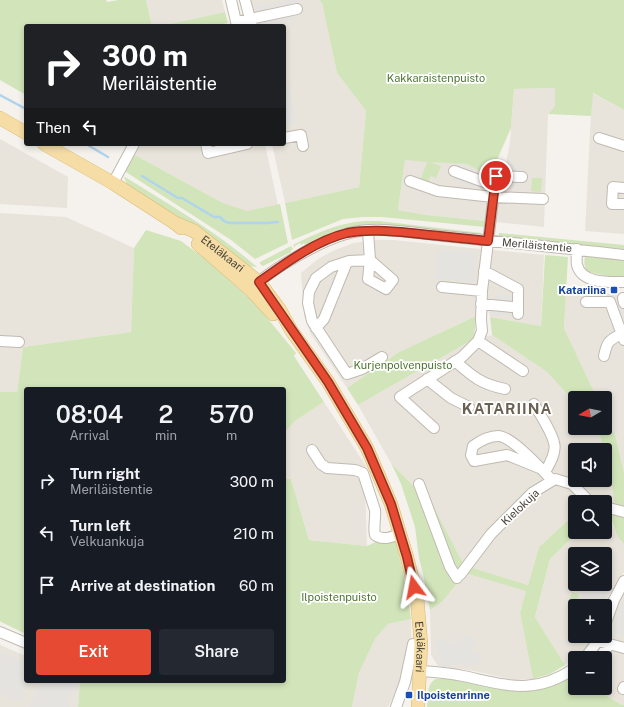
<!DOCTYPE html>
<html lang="en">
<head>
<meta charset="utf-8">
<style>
  :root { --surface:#171b24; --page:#242831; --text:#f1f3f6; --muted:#9ea1a6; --accent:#e64a33 }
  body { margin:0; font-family:"Public Sans",sans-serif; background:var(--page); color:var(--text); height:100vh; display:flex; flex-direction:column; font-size:15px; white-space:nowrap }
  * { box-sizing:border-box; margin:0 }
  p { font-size:13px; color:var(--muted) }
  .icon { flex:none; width:22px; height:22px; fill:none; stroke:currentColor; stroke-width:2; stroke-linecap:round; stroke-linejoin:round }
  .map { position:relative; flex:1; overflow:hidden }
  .details { position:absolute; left:24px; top:387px; width:262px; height:296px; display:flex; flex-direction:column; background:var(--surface); border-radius:4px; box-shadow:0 2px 6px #0003 }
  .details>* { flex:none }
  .hud { position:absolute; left:24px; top:24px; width:262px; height:122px; border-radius:4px; box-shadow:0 2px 6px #0003; background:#202124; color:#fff; overflow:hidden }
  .needle { width:26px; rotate:260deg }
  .buttons { position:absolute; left:568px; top:391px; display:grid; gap:8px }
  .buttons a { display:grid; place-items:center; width:44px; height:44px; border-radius:4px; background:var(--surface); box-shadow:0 2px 6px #0003; font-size:20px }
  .pin { position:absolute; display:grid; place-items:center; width:34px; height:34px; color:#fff; margin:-17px; border:2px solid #fff; border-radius:50%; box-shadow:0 1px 4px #0007 }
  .me { position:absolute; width:44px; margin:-22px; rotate:347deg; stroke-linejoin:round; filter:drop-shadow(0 0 3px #0008) }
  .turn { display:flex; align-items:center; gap:14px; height:84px; padding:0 12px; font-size:18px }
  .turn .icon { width:52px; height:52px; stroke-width:2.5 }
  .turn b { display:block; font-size:28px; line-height:34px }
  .then { display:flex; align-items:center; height:38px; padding:0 12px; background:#0003; gap:8px; font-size:15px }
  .eta { display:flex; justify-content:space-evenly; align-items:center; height:68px; text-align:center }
  .eta b { font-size:24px; font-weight:600; line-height:28px }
  .action { display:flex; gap:8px; margin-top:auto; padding:8px 12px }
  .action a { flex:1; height:46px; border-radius:4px; background:var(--accent); color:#fff; font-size:16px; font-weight:600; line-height:46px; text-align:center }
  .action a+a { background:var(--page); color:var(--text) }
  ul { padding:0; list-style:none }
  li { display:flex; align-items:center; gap:12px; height:52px; padding:0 12px }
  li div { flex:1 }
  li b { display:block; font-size:15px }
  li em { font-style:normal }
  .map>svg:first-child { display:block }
  .residential { fill:#e8e4db; fill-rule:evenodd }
  .green { fill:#d2e5ba }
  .parking { fill:#e4e3e0 }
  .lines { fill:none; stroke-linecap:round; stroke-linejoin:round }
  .stream { stroke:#b0d4eb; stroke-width:2.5 }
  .minor-casing { stroke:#c0bab0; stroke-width:12 }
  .major-casing { stroke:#daba76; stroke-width:14 }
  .minor { stroke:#fff; stroke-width:10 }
  .major { stroke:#f5dda5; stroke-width:13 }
  .route-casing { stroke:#963021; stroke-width:10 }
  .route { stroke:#e64a33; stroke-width:7 }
  .transit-dot { fill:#1a4fb4; stroke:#fff; stroke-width:1.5 }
  .labels { text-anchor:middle; stroke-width:3.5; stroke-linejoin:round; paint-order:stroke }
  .park-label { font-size:11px; fill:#4e7632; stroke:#fff }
  .street-label { font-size:11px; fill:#49433b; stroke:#fff }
  .transit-label { font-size:11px; font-weight:bold; fill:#164399; stroke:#fff; text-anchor:end }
  .district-label { font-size:15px; font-weight:bold; letter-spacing:1px; fill:#6b6153; stroke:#fff }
</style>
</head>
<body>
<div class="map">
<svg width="624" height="707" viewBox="0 0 624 707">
  <rect width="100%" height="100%" fill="#f5f2ed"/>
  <path class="residential" d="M146 0H222L225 12 161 26H152Z
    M240 0H319L322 3 337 73 366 111 359 187 285 203 272 144H284V26H246Z
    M555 88V106L548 114 544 227 495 222 501 170 506 163 510 142 514 89Z
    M592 93 624 110V234L585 231Z
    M0 139 68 177 67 208 0 204Z
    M141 144H265L278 205 247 211 221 202 135 155Z
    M405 160H433L466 164 490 176 485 221 427 215 398 210Z
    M0 213 66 217 134 248 131 332 23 347 17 392H0V346L22 347 23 338 0 336Z
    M374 240H394L481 249 476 316 399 352 347 388 310 333 304 315 301 273 318 259 335 250 354 243Z
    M492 250 544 255 541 326 490 317 487 302Z
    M566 289 624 295V473L616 438 605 415V398H597L564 328Z
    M492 335 547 372 575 403V428H596L602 439 604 450H575V480H605V452L610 471 615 507 605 504V502L594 500 550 476 464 565 434 507 391 463 358 405 474 339Z
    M324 402 368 469 359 470 365 488 367 546 309 540 291 479H284V433L295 421Z
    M552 482 567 484 588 502H575V514L539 547 528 585 470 567 491 540 528 503Z
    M611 521 617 536 624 544V572L608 597 605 606H575V636H594L583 652 565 665 535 617 550 559 578 532H605V523ZM575 554H605V584H575Z
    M465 573 527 590 520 613 533 679 514 680 474 671 438 666 431 655 430 610 443 601Z
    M624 591V705H622L594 688H605V658H593L605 639 614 611Z
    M411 619V641L399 687 388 707H352L359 673 375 639 388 624Z
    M0 645 26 656V681H80L78 707H0Z"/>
  <path class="green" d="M0 0H106L107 2 118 0H146L152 26H26V95L0 80Z
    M319 0H624V110L593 93 591 116 548 114 555 106V88L514 89 511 128 490 176 466 164 430 162 441 166 436 178 431 176 427 184 420 181 427 162 405 160 398 210 427 215 485 221 486 226 485 227 382 217H363L343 219 292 240 285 203 359 187 366 111 337 73 322 3Z
    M225 12 228 23 216 26H161Z
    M135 155 221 202 247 211 280 204 288 243 255 259 231 240 126 172 124 169Z
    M124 177H125C170 205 217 232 257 267L248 266 128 187Z
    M532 178H542L541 192 531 191Z
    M365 221H379L482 233 479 235 364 226 340 229 305 245 304 243 301 245 300 243 295 246V248L293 245C317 233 337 223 365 221Z
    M146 230 181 241 208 261 255 303 296 353 294 356 324 402 295 421 284 433V389H26V634L1 622 0 621V392H17L23 347 131 332 134 248Z
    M499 233 624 245V249L499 238Z
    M291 246 293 249 291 250V252L263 266 260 264V262Z
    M545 255 568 257 564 328 597 398H575V403L547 372 492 335 490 317 541 326Z
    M586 255 624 258V276H608L588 272C584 267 583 261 586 255Z
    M476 316 474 339 358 405 347 388 399 352Z
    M605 415 616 438 624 473V509L615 507C611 480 609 452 596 428H605Z
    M391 463 434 507 464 565 459 581 443 601 430 610 423 574 419 558 415 527 401 484Z
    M284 479H291L309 540 367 546 378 541H396L407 591 411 619 388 624 375 639 359 673 352 707H78L80 681H284Z
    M605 510 624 516V544L617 536 612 521 605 523Z
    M575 514V532H578L550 559 535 617 565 665 550 674 533 679 520 613 526 591 465 573 470 567 528 585 539 547Z
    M572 592 579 595 574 610 567 608Z
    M572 675 575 677V688H594L622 705H624V707H427C428 697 426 684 436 679 467 676 497 694 528 691 543 689 558 680 572 675Z"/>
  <path class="parking" d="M290 0H298L300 9 293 12 294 20 266 26H259L255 7Z
    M286 79 287 87 289 86 297 122 284 125V80Z
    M458 164 484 173 477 189 452 179Z
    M506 165 522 166 521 185 506 184Z
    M437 250 477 253 474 282 435 279Z
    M495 294 514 296V316L490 315 489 300 494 301Z
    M620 301 624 312V327L615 303Z
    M605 565 617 572 601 606H578L586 584H605Z
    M623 592H624V636L612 632Z
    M472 635 477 647 472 649V651H478L482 661 464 667 462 663 452 666 442 667 435 641 442 640 448 643Z
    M0 652 26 663V681H29L20 702 0 693Z
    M42 681 79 682 76 691 72 692 68 698 70 707H30Z"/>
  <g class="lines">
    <path class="stream" d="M0 95 26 109
      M86 144 108 157
      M142 176 178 198H182L214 217H220L224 221 229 223H267L278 222"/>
    <g class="minor-casing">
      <path id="minor" d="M231 0 237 26
        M245 0 252 26
        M236 22 297 9
        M284 138 301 135 303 146
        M599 138 624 146
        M206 144 208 153 247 144
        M454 171 495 186
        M496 176 522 177
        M410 181 438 191 493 197 543 199
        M113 183 134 144
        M624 188 613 187 612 204H624
        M368 231 370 260 368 279 386 289 393 280 370 260 349 261 331 267 316 278 309 292 308 303 312 321 347 374 362 369 382 357
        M577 249C577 254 576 260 577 265 582 284 609 282 624 282
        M484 271 518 289V314
        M254 286C274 268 320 241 346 234 376 225 412 233 443 236 503 242 564 248 624 255
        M442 287 482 291
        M623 298 624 303
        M586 302H610L624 340
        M481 304 512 307
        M316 328 324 319 347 262
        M0 341 19 342
        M478 341 523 371
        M604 356C607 342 608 341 621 334
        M455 361C473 377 481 384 505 389
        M427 379 451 398 469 407
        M534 404C540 414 552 432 554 443 557 452 549 465 545 472
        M434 428 400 397 462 357 478 341 482 331 481 320 482 291 497 168
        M312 450 321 464 327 468 355 470 363 473 375 510C376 518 373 527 375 535 383 541 391 537 400 534
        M542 469 507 455 474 461 471 455 473 446C480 441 488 436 498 436 512 436 542 470 552 480
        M419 484 450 567 457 578
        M605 507 624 512
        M460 575 491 534 532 493 555 479 572 484 588 500 592 502
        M605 625 614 600 624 581
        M0 632 26 643
        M598 641 624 648
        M585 658 598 641 600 636
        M599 658 610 644
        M420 671C434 672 449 673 463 676 507 685 534 696 575 668
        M623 689 624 687
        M396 707 405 682 413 644H421"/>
    </g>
    <g class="major-casing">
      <g id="major">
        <path d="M0 118 26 133"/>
        <path d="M44 144 113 183 175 223 181 228"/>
        <path id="s1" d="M175 223 194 231 259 282 280 310 291 330 328 382 367 448 391 504 407 557 417 598 421 644 418 707"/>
        <path d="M198 244 251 290 273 314"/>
      </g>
    </g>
    <use href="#minor" class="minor"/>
    <use href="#major" class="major"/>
  </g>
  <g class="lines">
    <g class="route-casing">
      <path id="route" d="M414 587 407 557 391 504 367 448 328 382 259 282C284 264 317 240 347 233 368 229 390 231 411 233 437 236 462 238 488 241L496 176"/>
    </g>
    <use href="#route" class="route"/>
  </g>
  <g class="transit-dot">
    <rect x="610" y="286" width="8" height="8" rx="2"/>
    <rect x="405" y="691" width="8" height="8" rx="2"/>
  </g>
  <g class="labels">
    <g class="park-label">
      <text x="436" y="82">Kakkaraistenpuisto</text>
      <text x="403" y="369">Kurjenpolvenpuisto</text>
      <text x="339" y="601">Ilpoistenpuisto</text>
    </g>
    <g class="street-label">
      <text transform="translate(537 245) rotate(5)" y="4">Meriläistentie</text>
      <text dy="4" stroke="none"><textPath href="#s1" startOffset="57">Eteläkaari</textPath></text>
      <text transform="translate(520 507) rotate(-43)" y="4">Kielokuja</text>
      <text dy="4" stroke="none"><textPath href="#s1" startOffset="509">Eteläkaari</textPath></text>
    </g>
    <g class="transit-label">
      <text x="606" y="294">Katariina</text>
      <text x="417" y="699" text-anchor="start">Ilpoistenrinne</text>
    </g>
    <g class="district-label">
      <text x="507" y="414">KATARIINA</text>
    </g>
  </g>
</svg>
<div class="buttons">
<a><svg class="needle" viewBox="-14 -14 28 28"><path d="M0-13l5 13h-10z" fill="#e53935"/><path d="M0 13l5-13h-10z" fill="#9ea1a6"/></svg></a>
<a><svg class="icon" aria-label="sound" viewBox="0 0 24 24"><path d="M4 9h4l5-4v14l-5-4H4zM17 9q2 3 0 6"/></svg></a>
<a><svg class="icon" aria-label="search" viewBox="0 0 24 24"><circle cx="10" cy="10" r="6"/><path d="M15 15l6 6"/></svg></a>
<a><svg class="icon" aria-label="layers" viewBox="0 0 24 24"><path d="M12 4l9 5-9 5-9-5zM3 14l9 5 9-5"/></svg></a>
<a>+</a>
<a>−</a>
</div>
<div class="pin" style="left:496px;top:176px;background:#d93025"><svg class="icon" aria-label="arrive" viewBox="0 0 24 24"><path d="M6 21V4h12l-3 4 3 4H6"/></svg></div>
<svg class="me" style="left:414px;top:587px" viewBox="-20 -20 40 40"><path d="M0-17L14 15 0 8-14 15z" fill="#e64a33" stroke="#fff" stroke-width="4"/></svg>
<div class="hud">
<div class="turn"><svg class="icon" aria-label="right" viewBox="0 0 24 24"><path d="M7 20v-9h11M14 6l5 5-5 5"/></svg><div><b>300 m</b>Meriläistentie</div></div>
<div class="then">Then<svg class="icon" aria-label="left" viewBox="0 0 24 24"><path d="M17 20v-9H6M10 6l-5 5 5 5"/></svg></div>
</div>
<section class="details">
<div class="eta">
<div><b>08:04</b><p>Arrival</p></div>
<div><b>2</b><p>min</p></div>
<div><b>570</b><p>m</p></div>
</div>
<ul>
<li><svg class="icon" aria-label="right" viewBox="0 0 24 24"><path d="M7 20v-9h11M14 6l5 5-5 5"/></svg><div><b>Turn right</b><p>Meriläistentie</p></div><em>300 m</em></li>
<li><svg class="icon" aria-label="left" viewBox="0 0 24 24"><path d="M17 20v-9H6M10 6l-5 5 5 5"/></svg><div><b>Turn left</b><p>Velkuankuja</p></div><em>210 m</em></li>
<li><svg class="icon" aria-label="arrive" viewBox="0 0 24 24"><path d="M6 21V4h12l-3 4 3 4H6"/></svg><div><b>Arrive at destination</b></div><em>60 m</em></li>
</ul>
<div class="action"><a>Exit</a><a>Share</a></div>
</section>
</div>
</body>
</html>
